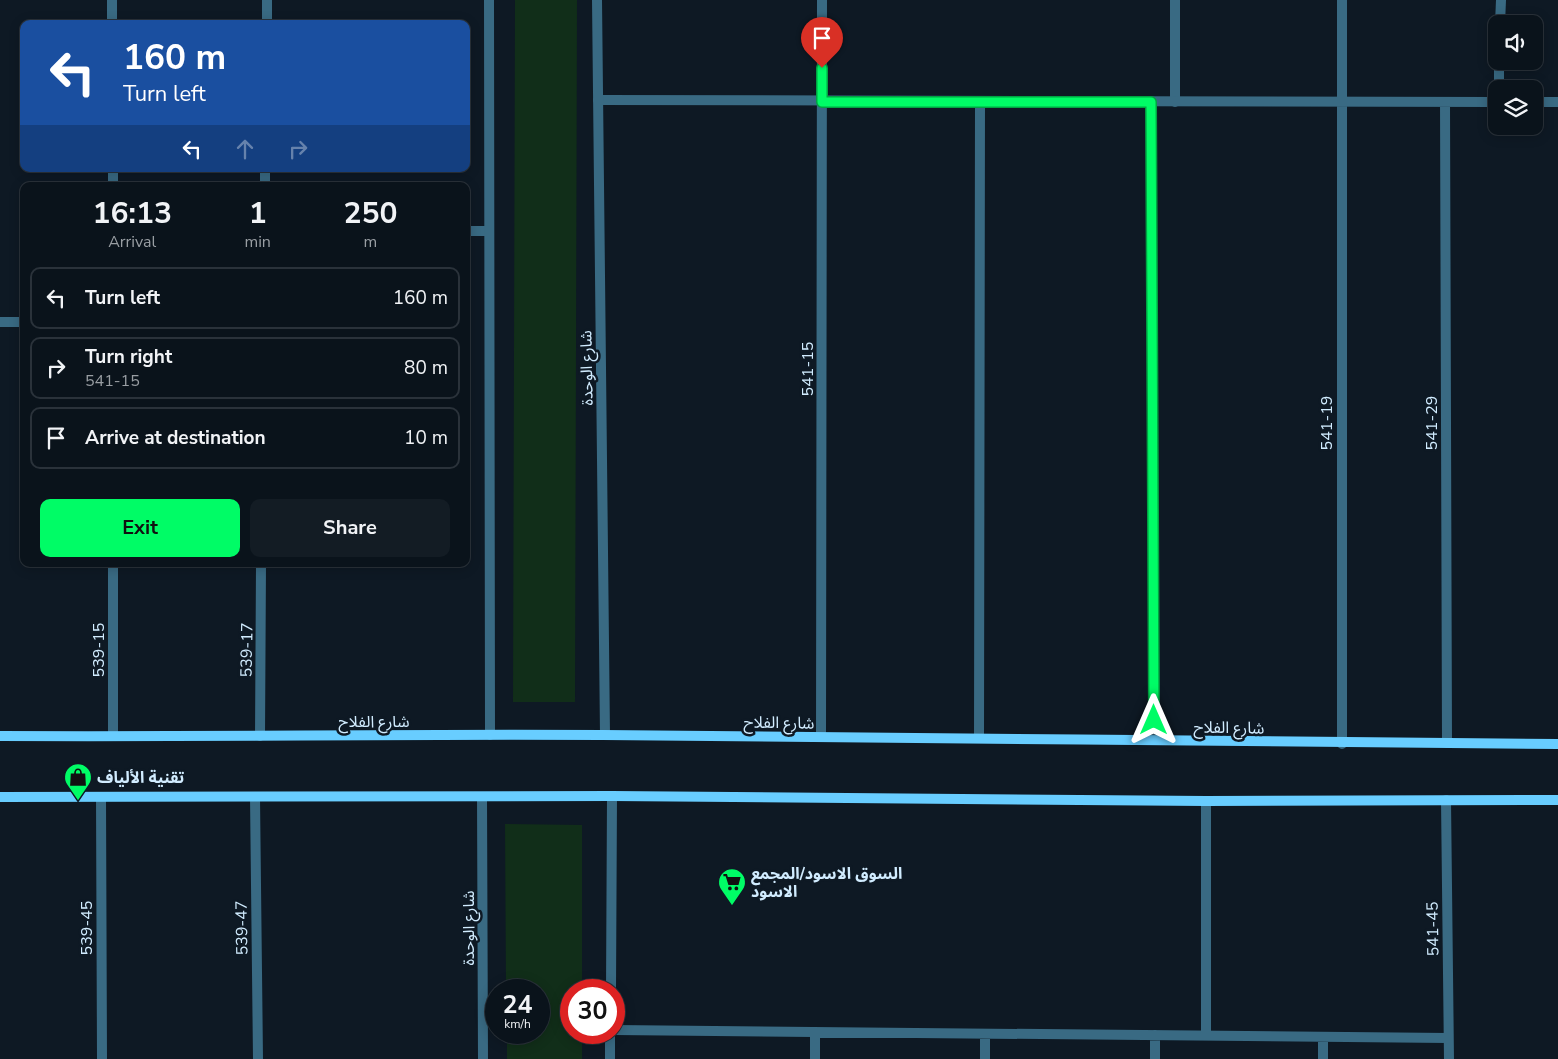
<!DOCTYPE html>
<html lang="en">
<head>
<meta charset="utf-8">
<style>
  :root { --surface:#0a131b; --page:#131c24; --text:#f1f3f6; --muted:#999ea3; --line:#2a323a; --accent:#00fc66 }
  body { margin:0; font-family:"Nunito Sans","Noto Sans Arabic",sans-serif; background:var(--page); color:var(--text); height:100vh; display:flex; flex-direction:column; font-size:19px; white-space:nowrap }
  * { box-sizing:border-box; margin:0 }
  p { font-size:16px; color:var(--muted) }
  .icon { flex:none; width:28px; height:28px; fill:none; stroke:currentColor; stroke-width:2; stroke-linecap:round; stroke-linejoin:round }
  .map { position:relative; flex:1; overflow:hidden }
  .drawer { position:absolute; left:20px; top:182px; width:450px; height:385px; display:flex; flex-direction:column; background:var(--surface); border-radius:10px; box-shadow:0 2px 12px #0003,0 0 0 1px var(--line) }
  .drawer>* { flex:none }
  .hud { position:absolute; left:20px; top:20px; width:450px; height:152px; border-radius:10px; box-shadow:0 2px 12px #0003,0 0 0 1px var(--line); background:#1a4fa0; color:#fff; overflow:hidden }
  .buttons { position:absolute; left:1488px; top:15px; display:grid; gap:10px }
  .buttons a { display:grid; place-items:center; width:55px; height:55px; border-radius:10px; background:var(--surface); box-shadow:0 2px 12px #0003,0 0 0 1px var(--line); font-size:25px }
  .speed { position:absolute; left:485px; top:979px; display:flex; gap:10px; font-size:25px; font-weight:700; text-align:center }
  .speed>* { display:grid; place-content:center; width:65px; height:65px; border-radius:50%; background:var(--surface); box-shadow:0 2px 12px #0003,0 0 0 1px var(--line); line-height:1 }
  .speed small { font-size:12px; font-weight:400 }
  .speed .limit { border:8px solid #d22; background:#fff; color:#111 }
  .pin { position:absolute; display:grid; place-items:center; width:42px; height:42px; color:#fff; margin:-51px -21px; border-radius:50% 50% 50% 0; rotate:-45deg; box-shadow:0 0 5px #0007 }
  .pin .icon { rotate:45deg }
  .me { position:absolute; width:55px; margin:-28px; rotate:0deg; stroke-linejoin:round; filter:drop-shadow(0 0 4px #0008) }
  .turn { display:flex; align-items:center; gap:18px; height:105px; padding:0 20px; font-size:22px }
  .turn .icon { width:65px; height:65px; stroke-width:2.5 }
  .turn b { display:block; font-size:35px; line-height:42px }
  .lanes { display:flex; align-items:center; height:48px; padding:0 20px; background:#0003; justify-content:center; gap:25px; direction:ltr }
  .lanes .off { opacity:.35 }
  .eta { display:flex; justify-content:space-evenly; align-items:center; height:85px; text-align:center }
  .eta b { font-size:30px; font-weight:700; line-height:35px }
  .action { display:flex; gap:10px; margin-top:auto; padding:10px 20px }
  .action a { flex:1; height:58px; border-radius:10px; background:var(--accent); color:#111; font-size:20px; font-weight:700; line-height:58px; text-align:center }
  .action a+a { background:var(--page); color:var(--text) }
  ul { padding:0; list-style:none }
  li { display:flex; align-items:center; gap:15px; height:62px; margin:0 10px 8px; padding:0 10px; border:2px solid var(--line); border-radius:10px }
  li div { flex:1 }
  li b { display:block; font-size:19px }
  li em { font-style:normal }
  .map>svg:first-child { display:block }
  .grass { fill:#112e19 }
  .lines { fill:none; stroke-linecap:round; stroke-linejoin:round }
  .service { stroke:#396a83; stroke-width:10 }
  .minor { stroke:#396a83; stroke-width:10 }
  .tertiary { stroke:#396a83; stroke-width:10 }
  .secondary { stroke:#68cdff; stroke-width:10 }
  .route-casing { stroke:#00a442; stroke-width:12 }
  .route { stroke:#00fc66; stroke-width:9 }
  .labels { text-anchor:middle; stroke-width:5; stroke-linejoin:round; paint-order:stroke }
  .street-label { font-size:16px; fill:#d1ecff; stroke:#0e1924 }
  .poi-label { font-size:16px; font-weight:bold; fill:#d1ecff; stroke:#0e1924; text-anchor:start }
</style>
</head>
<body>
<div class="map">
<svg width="1558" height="1059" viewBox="0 0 1558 1059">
  <rect width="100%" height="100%" fill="#0e1924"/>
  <path class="grass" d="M515 0H577L575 702H513Z
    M505 824 582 825V990H571V1032L582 1033V1059H507V1033L539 1032V990H506Z"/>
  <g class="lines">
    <path class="service" d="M1175 102V0"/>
    <path class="minor" d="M112 0V24
      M267 24V0
      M1500 24 1501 0
      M1499 89V61
      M598 100 1496 102
      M1151 102 1154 740
      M1445 102 1447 743
      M1534 102H1558
      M113 169V186
      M265 186V169
      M466 231H489
      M0 322H24
      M113 564V736
      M260 736 261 564
      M821 737 822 0
      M979 737 980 102
      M1342 744V0
      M101 797 102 1059
      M255 797 258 1059
      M1446 800 1449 1059
      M1206 801V1036
      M614 1030 1448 1038
      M815 1032V1059
      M985 1034V1059
      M1155 1059V1035
      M1323 1059V1037"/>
    <path class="tertiary" d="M489 0 490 735
      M597 0 605 735
      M482 797 483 1059
      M611 990 612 796
      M610 1059V1032"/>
    <path class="secondary" d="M0 736C201 737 402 734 603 735 921 736 1240 743 1558 744
      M0 797 612 796 1206 801 1558 800"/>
  </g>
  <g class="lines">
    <g class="route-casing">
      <path id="route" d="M822 68V102H1151L1154 720"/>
    </g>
    <use href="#route" class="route"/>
  </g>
  <defs>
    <g id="shop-pin" transform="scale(1.4375)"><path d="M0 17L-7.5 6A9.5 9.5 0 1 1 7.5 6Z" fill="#00fc66" stroke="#0e1924"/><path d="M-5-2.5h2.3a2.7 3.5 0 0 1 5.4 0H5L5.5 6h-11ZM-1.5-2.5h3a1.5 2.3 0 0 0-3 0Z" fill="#111"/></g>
    <g id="supermarket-pin" transform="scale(1.4375)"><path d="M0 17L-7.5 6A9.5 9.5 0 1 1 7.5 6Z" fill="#00fc66" stroke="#0e1924"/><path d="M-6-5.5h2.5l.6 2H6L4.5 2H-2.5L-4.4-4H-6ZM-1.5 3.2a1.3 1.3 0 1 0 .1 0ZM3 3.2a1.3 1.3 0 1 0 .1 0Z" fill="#111"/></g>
  </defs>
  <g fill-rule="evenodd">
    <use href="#shop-pin" x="78" y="777"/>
    <use href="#supermarket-pin" x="732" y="882"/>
  </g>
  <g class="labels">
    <g class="street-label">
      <text transform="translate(586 368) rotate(-91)" y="6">شارع الوحدة</text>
      <text transform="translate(807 369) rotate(-90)" y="6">541-15</text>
      <text transform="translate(1326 423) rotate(-90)" y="6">541-19</text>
      <text transform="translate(1431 423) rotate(-90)" y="6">541-29</text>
      <text transform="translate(98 650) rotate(-90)" y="6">539-15</text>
      <text transform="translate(246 650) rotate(-89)" y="6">539-17</text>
      <text x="374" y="727">شارع الفلاح</text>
      <text transform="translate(779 722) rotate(1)" y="6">شارع الفلاح</text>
      <text transform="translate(1229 727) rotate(1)" y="6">شارع الفلاح</text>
      <text transform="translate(86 928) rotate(-90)" y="6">539-45</text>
      <text transform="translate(241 928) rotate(-91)" y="6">539-47</text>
      <text transform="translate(468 928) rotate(-90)" y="6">شارع الوحدة</text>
      <text transform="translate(1432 929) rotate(-91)" y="6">541-45</text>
    </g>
    <g class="poi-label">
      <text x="97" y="783">تقنية الألياف</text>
      <text x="751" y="879">السوق الاسود/المجمع<tspan x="751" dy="18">الاسود</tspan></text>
    </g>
  </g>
</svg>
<div class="buttons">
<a><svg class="icon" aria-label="sound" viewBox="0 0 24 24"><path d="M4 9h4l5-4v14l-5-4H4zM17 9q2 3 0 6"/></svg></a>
<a><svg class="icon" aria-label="layers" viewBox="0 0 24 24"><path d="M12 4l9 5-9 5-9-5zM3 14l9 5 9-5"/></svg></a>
</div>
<div class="speed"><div>24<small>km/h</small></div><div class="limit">30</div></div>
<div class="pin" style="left:822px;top:68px;background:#d93025"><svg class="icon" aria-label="arrive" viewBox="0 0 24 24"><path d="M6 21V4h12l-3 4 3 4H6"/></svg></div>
<svg class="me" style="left:1154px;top:720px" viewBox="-20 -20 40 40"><path d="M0-17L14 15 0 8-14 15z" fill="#00fc66" stroke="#fff" stroke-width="4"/></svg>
<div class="hud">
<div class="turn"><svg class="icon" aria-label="left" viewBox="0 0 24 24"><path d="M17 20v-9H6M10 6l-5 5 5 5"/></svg><div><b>160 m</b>Turn left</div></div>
<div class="lanes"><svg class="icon" aria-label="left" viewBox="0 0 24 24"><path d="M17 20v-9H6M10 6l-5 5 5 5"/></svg><svg class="icon off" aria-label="ahead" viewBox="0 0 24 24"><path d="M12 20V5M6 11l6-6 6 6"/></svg><svg class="icon off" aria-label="right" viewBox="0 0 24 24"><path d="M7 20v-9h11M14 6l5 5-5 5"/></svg></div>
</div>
<section class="drawer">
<div class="eta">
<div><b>16:13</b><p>Arrival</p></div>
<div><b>1</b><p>min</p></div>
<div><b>250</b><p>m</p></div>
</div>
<ul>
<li><svg class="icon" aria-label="left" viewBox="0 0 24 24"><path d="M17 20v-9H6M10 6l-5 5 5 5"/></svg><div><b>Turn left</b></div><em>160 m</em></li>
<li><svg class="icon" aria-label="right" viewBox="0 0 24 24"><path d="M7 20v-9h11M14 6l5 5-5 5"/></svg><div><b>Turn right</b><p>541-15</p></div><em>80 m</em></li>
<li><svg class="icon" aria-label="arrive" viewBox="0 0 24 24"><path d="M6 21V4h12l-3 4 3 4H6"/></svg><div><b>Arrive at destination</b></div><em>10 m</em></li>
</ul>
<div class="action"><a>Exit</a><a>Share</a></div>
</section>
</div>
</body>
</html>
